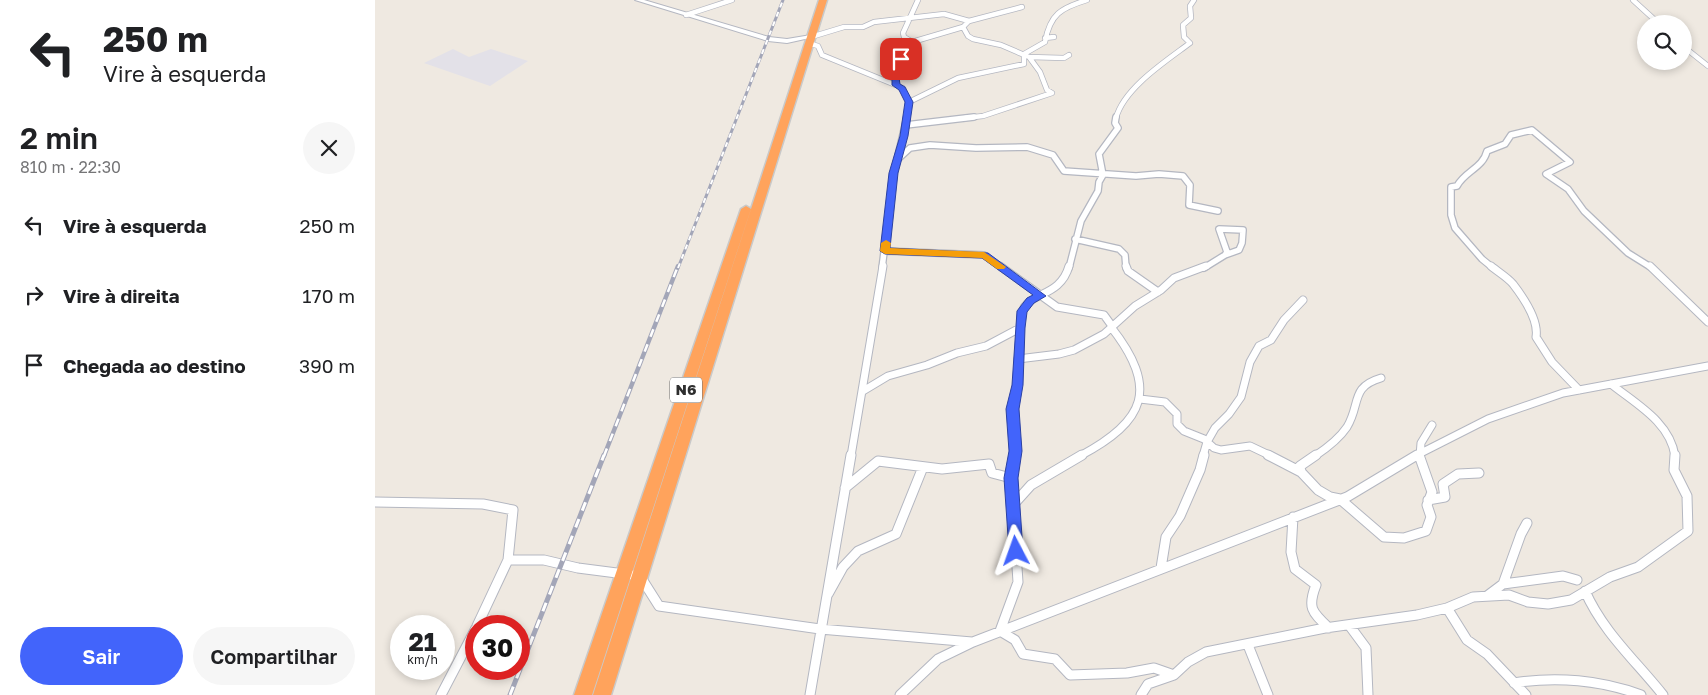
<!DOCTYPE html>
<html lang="pt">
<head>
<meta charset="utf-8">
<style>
  :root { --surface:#fff; --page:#f6f6f6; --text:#202124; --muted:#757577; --accent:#4264fb }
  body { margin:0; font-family:"Golos Text",sans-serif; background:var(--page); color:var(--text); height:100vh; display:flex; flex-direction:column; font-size:19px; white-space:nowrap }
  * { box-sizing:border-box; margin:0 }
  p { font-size:16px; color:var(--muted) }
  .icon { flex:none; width:28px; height:28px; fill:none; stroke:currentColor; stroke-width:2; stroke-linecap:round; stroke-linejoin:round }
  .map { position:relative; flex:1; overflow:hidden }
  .sheet { display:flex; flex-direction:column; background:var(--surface); width:375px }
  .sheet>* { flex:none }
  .hud { background:#fff; color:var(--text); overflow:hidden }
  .tools { position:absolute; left:1262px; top:15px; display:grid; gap:10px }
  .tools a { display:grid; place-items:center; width:55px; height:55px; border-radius:50%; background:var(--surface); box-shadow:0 2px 8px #0003; font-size:25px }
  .speed { position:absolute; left:15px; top:615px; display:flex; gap:10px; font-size:25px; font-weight:700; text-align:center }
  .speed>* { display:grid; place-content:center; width:65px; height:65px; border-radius:50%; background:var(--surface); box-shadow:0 2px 8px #0003; line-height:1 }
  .speed small { font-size:12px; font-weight:400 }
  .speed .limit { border:8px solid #d22; background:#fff; color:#111 }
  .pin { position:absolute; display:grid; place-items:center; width:42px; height:42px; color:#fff; margin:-21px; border-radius:10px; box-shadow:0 2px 8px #0006 }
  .me { position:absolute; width:55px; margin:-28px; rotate:356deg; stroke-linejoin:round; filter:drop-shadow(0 0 4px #0008) }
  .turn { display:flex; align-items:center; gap:18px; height:105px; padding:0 20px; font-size:22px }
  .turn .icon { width:65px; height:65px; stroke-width:2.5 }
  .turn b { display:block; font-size:35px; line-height:42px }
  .round { display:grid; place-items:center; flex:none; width:52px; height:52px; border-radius:26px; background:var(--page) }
  .headline { display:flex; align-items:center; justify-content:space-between; height:85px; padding:0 20px }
  h1 { font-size:30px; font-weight:600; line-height:38px }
  .action { display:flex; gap:10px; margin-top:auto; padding:10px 20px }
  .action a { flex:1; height:58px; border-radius:30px; background:var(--accent); color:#fff; font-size:20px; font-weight:600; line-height:58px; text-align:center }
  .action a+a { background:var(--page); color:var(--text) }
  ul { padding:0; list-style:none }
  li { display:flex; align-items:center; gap:15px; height:70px; padding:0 20px }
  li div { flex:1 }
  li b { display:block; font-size:19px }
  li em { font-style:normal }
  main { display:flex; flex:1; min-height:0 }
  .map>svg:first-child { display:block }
  .industrial { fill:#e3e1e8 }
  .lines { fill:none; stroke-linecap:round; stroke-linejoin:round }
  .street-far3-casing { stroke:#b4b7c1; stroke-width:6 }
  .street-far2-casing { stroke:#b4b7c1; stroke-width:8 }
  .street-far1-casing { stroke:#b4b7c1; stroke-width:9 }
  .street-casing { stroke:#b4b7c1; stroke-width:11 }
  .secondary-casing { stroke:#b4b7c1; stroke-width:2 }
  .highway-casing { stroke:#c9c9c9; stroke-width:3 }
  .street-far3 { stroke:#fff; stroke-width:4.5 }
  .street-far2 { stroke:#fff; stroke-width:5.5 }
  .street-far1 { stroke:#fff; stroke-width:7 }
  .street { stroke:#fff; stroke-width:9 }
  .secondary { fill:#fff; fill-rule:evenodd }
  .highway { fill:#ffa35c; fill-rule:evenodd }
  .rail-far2-casing { stroke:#a3a6b8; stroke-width:3 }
  .rail-far1-casing { stroke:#a3a6b8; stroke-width:4.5 }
  .rail-casing { stroke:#a3a6b8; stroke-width:5 }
  .rail-far2 { stroke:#fff; stroke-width:2; stroke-dasharray:5; stroke-linecap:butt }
  .rail-far1 { stroke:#fff; stroke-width:2.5; stroke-dasharray:8; stroke-linecap:butt }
  .rail { stroke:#fff; stroke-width:3; stroke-dasharray:9; stroke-linecap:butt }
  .route { fill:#4264fb; stroke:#2b41a3 }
  .slow { fill:#f59e0b }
  .labels { text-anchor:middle; stroke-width:4; stroke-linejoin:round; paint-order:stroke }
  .shield { fill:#fff; stroke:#6d6d6d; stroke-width:1 }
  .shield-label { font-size:15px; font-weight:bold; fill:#2e2e2e }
</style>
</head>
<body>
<main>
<section class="sheet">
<div class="hud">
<div class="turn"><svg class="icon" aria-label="left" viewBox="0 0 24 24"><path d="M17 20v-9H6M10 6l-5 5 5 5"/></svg><div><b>250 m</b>Vire à esquerda</div></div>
</div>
<div class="headline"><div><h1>2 min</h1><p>810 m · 22:30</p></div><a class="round"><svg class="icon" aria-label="close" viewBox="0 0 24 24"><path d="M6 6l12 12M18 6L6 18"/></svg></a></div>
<ul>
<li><svg class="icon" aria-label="left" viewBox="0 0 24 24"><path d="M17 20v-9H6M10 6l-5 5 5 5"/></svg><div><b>Vire à esquerda</b></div><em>250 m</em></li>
<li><svg class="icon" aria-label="right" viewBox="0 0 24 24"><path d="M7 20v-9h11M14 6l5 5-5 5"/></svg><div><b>Vire à direita</b></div><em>170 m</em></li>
<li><svg class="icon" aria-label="arrive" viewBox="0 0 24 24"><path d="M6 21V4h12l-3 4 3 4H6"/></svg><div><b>Chegada ao destino</b></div><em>390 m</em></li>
</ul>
<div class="action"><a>Sair</a><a>Compartilhar</a></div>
</section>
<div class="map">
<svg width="1333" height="695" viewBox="0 0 1333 695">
  <rect width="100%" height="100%" fill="#efe9e1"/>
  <path class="industrial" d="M78 49 94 57 116 49 153 61 115 86 49 63Z"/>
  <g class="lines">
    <g class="street-far3-casing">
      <path id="street-far3" d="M1258 0 1281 21 1277 24
        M311 15 357 0
        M588 27 593 36 598 39 626 45 654 57 665 72 672 90 677 93 608 116 590 118
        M436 37 469 27H488L499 22 569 14 594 21
        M670 38 679 37
        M537 42 588 27 594 21 647 7
        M433 43 443 46 447 55 528 88 534 102 532 118
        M1309 47 1333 66
        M654 57 689 58 694 55
        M521 85 524 66 539 43 529 37 528 33 543 0
        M534 102 583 78 649 64V54L670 42C675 14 686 8 712 0
        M741 118C749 88 791 61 815 43L809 37 808 25 816 18 815 6 819 0"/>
    </g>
    <g class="street-far2-casing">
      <path id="street-far2" d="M531 125 599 117
        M523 159 535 148 555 145 601 148 652 147 678 155 689 171 761 176 784 174 808 176 815 185 814 205 843 211
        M844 229 868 230 867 243 864 250 850 255 852 252Z
        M700 239 744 249 750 255 751 268
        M510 251 609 255 627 268
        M507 268 519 173 532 117
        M694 268 706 221 723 191 724 182 728 175 724 154 743 128 740 123 741 117
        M829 268 850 255
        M1118 268 1107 259 1080 228 1076 215V187L1082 186C1090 171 1108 168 1112 151L1130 144 1136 135 1157 130 1195 162 1171 174 1193 189 1209 211 1253 253 1277 268"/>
    </g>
    <g class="street-far1-casing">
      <path id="street-far1" d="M625 266 682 307 729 315 737 326
        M751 266 753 271 783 292
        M1116 266C1123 272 1132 277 1138 284 1148 297 1164 320 1161 337L1177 362 1204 390
        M1275 266 1333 322
        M643 359 684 354 699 350 729 334 760 306 786 290 799 278 831 266
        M1236 384C1261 404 1295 422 1300 456
        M488 391 513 376 552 365 582 353 611 346 645 328C646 323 645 317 647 312 654 291 685 298 694 266
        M765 399 790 402 802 414V424L809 431 829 439 839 448 846 450 875 446 896 456
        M476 456 508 266
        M639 456 637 409 642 385 645 328
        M705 456C771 421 784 388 736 327
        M828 456 832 442 840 428 854 414 866 397 875 362 884 346 896 340 909 320 928 300
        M940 456C952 448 964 439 972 427 986 404 975 387 1006 378
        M1040 456 1113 419 1188 393 1333 366
        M1045 456 1046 443 1057 425"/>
    </g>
    <g class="street-casing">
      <path id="street" d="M639 455 636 478 643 582 625 631 640 640 648 654 680 659 695 675 752 673 779 668 799 675
        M893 455 926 472
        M941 455 925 466 926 472 943 490 955 497 965 499 1009 537 1029 538 1051 531 1056 517 1052 505 1057 492 1044 455
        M470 488 503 461 567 469 614 464 617 473 636 478
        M1053 500 1070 497 1068 484 1083 474 1104 473
        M0 502 108 504 138 510 133 560 102 626
        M638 505 656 485 707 455
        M918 517 916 552 920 569 941 585C932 608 937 612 954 628
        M133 560H169L203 568 265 576 284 606 445 629 597 642
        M786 568 791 537 805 516 825 470 829 455
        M1128 584 1146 534 1152 523
        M1210 591C1228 632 1261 661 1288 695
        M453 594 468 567 483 551 521 534 548 467
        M1112 596 1128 584 1188 576 1202 580
        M1072 608 1092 640 1112 654 1151 695
        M974 625 991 648 993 695
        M873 645 893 695
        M1139 683C1181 676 1226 680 1266 695
        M66 695 101 628
        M435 695 476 455
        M525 695 563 659 598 642 972 497 1042 455
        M766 695 773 684 799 675 813 662 831 652 950 628 1042 615 1072 608 1098 597 1134 595 1153 602 1173 604 1196 600 1235 577 1263 567 1313 531 1312 496 1299 470 1300 455"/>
    </g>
    <g class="secondary-casing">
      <path id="secondary" d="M260 0H269L394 37 412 39 436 35 439 37 412 43 393 41Z"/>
    </g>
    <g class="highway-casing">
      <path id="highway" d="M444 0H452L236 695H218Z
        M371 206 376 209 217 695H199L366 209Z"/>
    </g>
    <use href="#street-far3" class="street-far3"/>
    <use href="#street-far2" class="street-far2"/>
    <use href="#street-far1" class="street-far1"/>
    <use href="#street" class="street"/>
    <use href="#secondary" class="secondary"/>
    <use href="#highway" class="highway"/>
    <g class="rail-far2-casing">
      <path id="rail-far2" d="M303 268 408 0"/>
    </g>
    <g class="rail-far1-casing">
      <path id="rail-far1" d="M229 456 303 266"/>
    </g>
    <g class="rail-casing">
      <path id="rail" d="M135 695 229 455"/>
    </g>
    <use href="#rail-far2" class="rail-far2"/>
    <use href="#rail-far1" class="rail-far1"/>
    <use href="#rail" class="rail"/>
  </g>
  <path class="route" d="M524 58 530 59 524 78 525 84 530 87 538 102 533 136 523 173 515 248 613 253 671 296 659 303 652 312 650 328 648 385 644 409 647 451 643 478 648 551 646 556 641 558 636 556 634 551 629 478 634 451 631 409 637 385 642 311 652 298 658 295 607 258 510 254 505 251 514 173 525 136 530 102 524 90 517 85V78Z"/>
  <path class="slow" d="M511 240 516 243 515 248 609 252 631 267 629 269H622L607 258 510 254 505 251 506 243Z"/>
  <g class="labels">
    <rect class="shield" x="295" y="377.5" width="32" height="25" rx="4"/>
    <g class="shield-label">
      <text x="311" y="395">N6</text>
    </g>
  </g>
</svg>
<div class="tools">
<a><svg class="icon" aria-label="search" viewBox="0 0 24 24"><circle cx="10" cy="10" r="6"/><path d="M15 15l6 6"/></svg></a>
</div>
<div class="speed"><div>21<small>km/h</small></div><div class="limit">30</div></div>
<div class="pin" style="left:526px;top:59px;background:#d93025"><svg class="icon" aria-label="arrive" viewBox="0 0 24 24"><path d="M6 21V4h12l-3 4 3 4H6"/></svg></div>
<svg class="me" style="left:641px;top:551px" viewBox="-20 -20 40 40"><path d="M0-17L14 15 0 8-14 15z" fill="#4264fb" stroke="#fff" stroke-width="4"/></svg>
</div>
</main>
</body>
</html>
